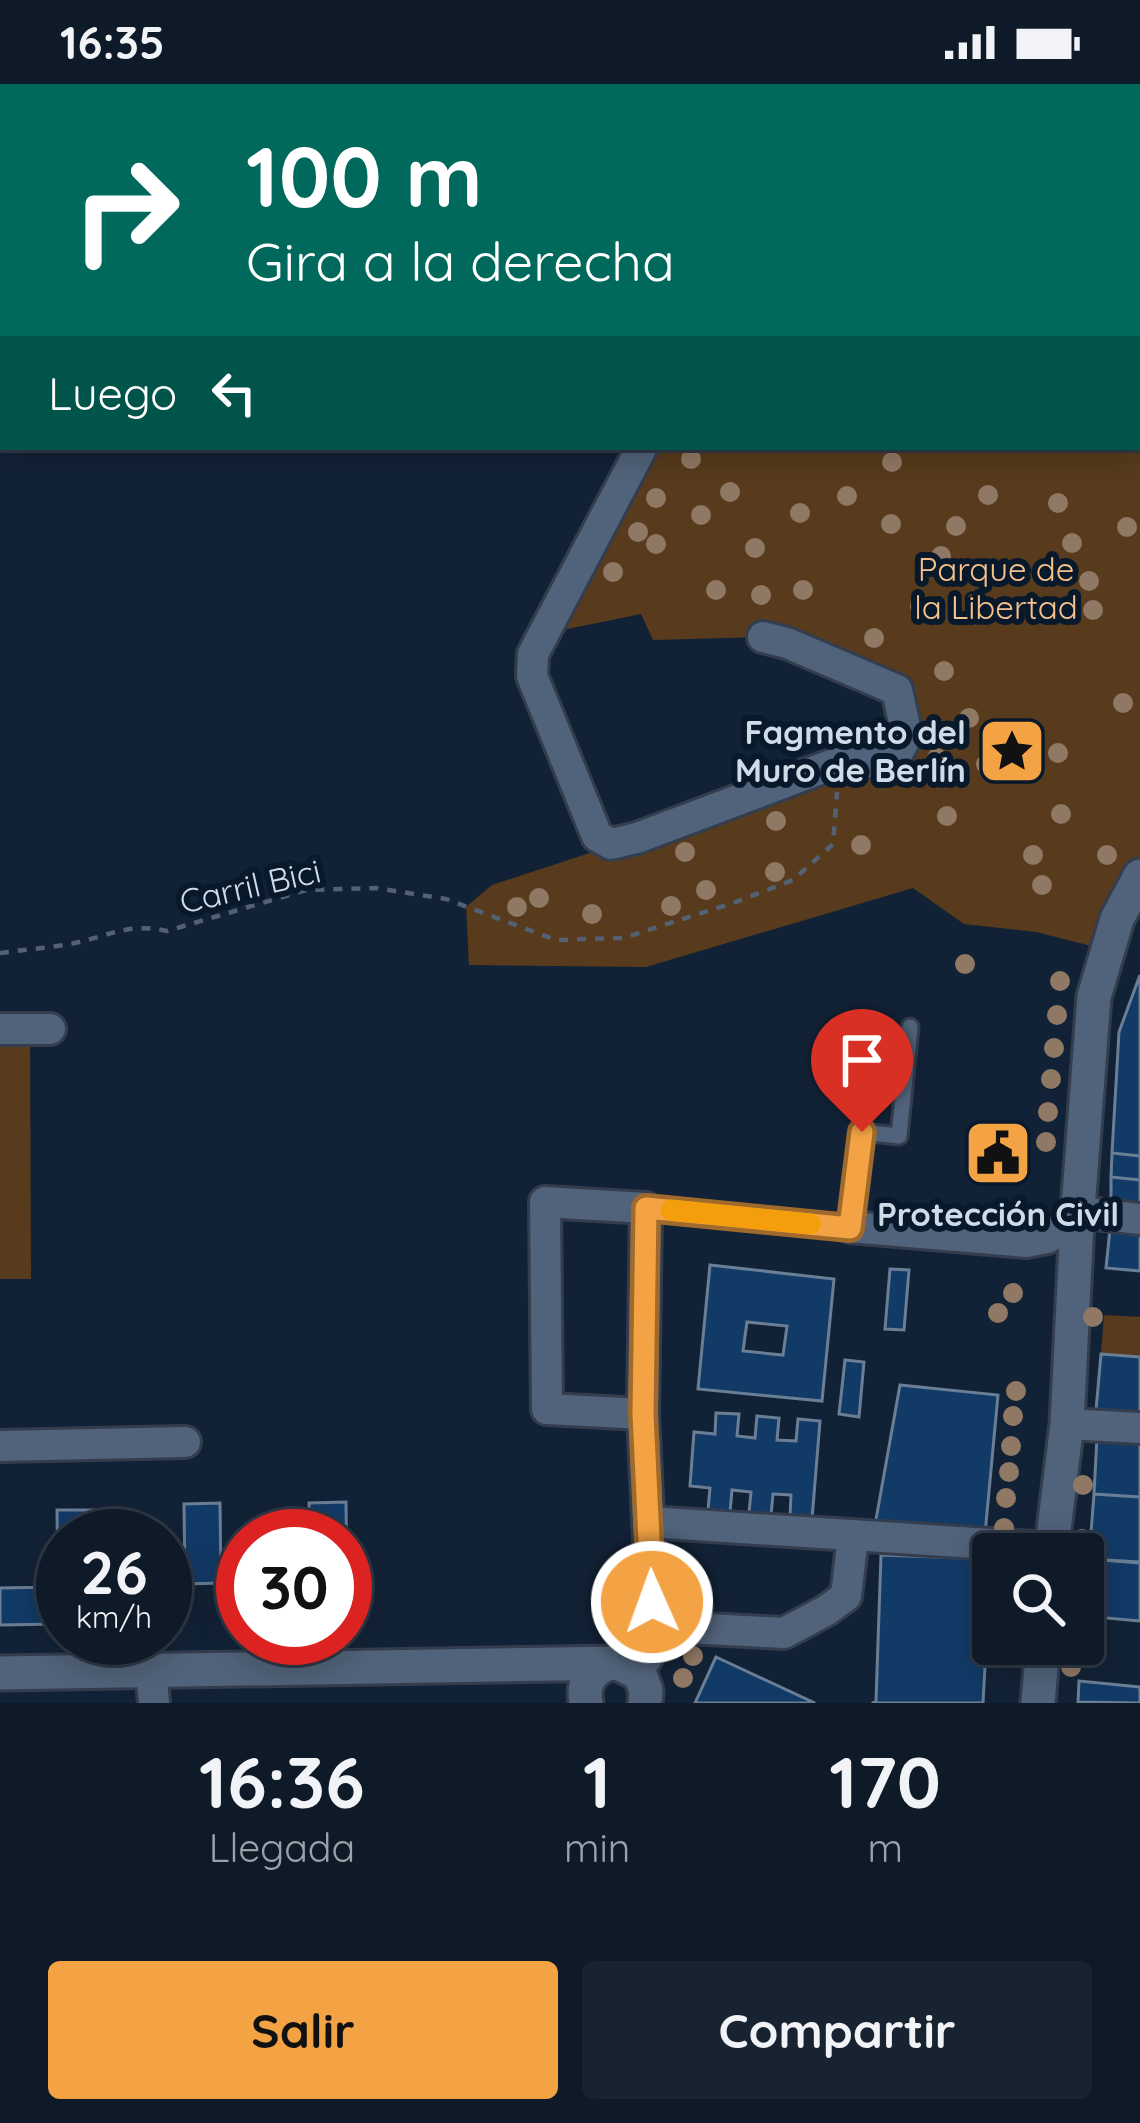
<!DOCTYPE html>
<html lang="es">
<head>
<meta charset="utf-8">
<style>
  :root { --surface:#0e1a28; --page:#172330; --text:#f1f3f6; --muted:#9ba1a8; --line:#2e3845; --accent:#f4a344 }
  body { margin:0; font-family:Quicksand,sans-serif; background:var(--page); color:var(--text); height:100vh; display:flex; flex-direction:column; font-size:45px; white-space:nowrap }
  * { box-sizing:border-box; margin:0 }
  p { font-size:39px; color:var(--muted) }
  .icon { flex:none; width:66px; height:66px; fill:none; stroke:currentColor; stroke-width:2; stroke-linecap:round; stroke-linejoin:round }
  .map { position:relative; height:1619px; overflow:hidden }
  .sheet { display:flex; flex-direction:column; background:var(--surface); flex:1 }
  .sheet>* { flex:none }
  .banner { position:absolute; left:0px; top:0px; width:1140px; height:366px; box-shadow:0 6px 30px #0003,0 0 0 3px var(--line); background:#00695c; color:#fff; overflow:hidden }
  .tools { position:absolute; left:972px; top:1449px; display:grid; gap:24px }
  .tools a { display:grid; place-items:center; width:132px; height:132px; border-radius:12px; background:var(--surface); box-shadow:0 6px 30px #0003,0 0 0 3px var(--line); font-size:60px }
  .speed { position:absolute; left:36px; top:1425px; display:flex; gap:24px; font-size:60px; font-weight:700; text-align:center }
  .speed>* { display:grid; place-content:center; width:156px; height:156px; border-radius:50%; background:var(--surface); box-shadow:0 6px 30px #0003,0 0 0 3px var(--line); line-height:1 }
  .speed small { font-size:30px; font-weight:400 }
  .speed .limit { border:18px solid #d22; background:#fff; color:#111 }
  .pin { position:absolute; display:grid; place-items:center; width:102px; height:102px; color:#fff; margin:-123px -51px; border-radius:50% 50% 50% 0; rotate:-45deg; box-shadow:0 0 12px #0007 }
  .pin .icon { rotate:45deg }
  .me { position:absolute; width:132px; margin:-66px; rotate:358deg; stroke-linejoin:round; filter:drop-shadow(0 0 9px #0008) }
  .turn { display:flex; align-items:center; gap:42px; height:252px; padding:0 48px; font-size:54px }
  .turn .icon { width:156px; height:156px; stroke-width:2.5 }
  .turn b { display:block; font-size:84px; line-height:102px }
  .then { display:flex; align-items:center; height:114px; padding:0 48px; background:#0003; gap:24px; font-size:45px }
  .eta { display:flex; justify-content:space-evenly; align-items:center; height:204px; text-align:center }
  .eta b { font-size:72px; font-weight:700; line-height:84px }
  .action { display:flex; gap:24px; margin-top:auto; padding:24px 48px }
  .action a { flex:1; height:138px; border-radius:12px; background:var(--accent); color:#111; font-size:48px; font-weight:700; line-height:138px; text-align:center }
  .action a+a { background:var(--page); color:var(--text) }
  .status { display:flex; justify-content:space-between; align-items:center; height:84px; padding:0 60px; background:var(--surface); direction:ltr }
  .status svg { height:33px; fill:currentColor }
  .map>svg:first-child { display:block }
  .green { fill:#573b1c }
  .building { fill:#123a67; stroke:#6a7e96; stroke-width:3; fill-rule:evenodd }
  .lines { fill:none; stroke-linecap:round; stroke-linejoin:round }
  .service-casing { stroke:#333d4e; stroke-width:21 }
  .minor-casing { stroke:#333d4e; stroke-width:36 }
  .tertiary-casing { stroke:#333d4e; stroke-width:39 }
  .path { stroke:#536173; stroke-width:4.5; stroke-dasharray:9 9; stroke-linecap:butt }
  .service { stroke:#51637a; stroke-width:15 }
  .minor { stroke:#51637a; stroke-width:30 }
  .tertiary { stroke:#51637a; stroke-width:33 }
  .rail-casing { stroke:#818e9e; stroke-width:12 }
  .rail { stroke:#09192c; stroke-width:8; stroke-dasharray:22; stroke-linecap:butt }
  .tree { fill:#907964 }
  .route-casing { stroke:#9f6a2c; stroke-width:30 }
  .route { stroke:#f4a344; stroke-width:21 }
  .slow { stroke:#f59e0b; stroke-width:21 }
  .labels { text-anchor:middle; stroke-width:12; stroke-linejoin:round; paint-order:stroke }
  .park-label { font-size:33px; fill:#f8c189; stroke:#09192c }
  .poi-label { font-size:33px; font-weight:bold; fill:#d0dbe8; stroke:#09192c; text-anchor:end }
  .street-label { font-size:33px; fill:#d0dbe8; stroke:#09192c }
</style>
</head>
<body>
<div class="status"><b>16:35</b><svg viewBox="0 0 49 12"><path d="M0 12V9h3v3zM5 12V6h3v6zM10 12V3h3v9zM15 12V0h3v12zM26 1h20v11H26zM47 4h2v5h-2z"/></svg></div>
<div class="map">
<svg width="1140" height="1619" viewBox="0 0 1140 1619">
  <rect width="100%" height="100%" fill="#122236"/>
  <path class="green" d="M1137 333 1140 335V792L1107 866 1036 848 964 840 913 804 646 883 469 881 466 823 492 801 898 668 896 606 763 553 653 556 641 530 543 550 642 363H1137Z
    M0 956H30L31 1195H0Z
    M1104 1231 1140 1233V1273L1101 1270Z"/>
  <path class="building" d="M1140 891V1072L1112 1069 1119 948Z
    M1112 1069 1140 1072V1096L1111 1093Z
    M1111 1093 1140 1096V1120L1111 1116Z
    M1110 1145 1140 1148V1187L1106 1184Z
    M710 1181 834 1195 822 1317 698 1305ZM747 1238 787 1242 783 1271 743 1267Z
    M890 1185 909 1186 904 1246 885 1245Z
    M1101 1270 1140 1273V1330L1096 1326Z
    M845 1276 864 1278 859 1333 839 1330Z
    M900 1301 998 1311 985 1450 875 1441Z
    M716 1329 739 1330 737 1352 755 1354 757 1332 779 1334 777 1356 796 1357 798 1335 820 1337 812 1435 790 1433 791 1411 773 1410 771 1431 749 1429 751 1408 732 1406 730 1428 708 1426 710 1404 690 1402 694 1348 715 1350Z
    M1097 1353 1140 1356V1413L1094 1410Z
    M1094 1410 1140 1413V1478L1089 1475Z
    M346 1418 347 1497 345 1498V1452H310L309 1419Z
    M220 1419 221 1499 185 1500 184 1420Z
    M57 1426H94V1452H63V1502L58 1503Z
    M881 1471 991 1475 983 1619H872L876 1617Z
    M1089 1475 1140 1479V1537L1084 1532Z
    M221 1499H243V1534H223Z
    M165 1500H185V1535H165Z
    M58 1503V1540L0 1541V1504Z
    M716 1573 815 1619H695Z
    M1079 1597 1140 1603V1619L1078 1618Z"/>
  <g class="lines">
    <g class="service-casing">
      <path id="service" d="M646 1124 850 1143 862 1048 899 1052 910 943"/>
    </g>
    <g class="minor-casing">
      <path id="minor" d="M642 363 533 570 532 592 597 752 611 760 637 754 839 678H880L898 668 907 652 897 606 787 559 763 553
        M0 945H50
        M1079 1128 1140 1135
        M850 1143 1026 1158 1047 1154 1077 1138
        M643 1330 547 1325 545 1118 646 1124 643 1330 654 1558
        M1067 1340 1140 1344
        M0 1362 185 1358
        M649 1438 1052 1464
        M647 1574 654 1558 689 1544 784 1549 827 1526 846 1512 853 1453
        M151 1586 154 1619"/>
    </g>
    <g class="tertiary-casing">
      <path id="tertiary" d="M0 79 3 80
        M1137 332 1140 333
        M1051 1470 1067 1340 1077 1138 1094 913 1117 835 1140 792
        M0 1589 618 1579 640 1590 646 1607 645 1619
        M586 1619C582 1599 591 1586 609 1579
        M1038 1619 1043 1560"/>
    </g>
    <path class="path" d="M0 36 3 37
      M0 869C23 866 47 864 70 860 107 853 128 838 167 847L306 806 376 804 446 815 556 856 623 854 733 819 793 796 833 760 837 708"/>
    <use href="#service" class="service"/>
    <use href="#minor" class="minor"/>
    <use href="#tertiary" class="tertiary"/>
    <g class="rail-casing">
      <path id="rail" d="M79 0 99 3
        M239 0 257 3
        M1137 184H1140
        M1137 209 1140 210"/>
    </g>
    <use href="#rail" class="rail"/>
  </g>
  <g class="tree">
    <circle cx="691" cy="375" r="10"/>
    <circle cx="892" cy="378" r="10"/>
    <circle cx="730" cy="408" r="10"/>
    <circle cx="988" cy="411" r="10"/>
    <circle cx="847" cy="412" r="10"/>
    <circle cx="656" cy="414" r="10"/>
    <circle cx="1058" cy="419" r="10"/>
    <circle cx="800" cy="429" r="10"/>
    <circle cx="701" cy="431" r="10"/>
    <circle cx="891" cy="440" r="10"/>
    <circle cx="956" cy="442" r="10"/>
    <circle cx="1127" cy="443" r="10"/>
    <circle cx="638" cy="448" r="10"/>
    <circle cx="1072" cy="459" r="10"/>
    <circle cx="656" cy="460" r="10"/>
    <circle cx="755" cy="464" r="10"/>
    <circle cx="941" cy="472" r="10"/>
    <circle cx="613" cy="488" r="10"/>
    <circle cx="1089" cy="497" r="10"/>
    <circle cx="716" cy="506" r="10"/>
    <circle cx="803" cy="506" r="10"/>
    <circle cx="761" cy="511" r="10"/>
    <circle cx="920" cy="522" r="10"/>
    <circle cx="1093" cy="526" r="10"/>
    <circle cx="874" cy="554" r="10"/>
    <circle cx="944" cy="587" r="10"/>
    <circle cx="1123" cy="619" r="10"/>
    <circle cx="969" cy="634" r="10"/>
    <circle cx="1058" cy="669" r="10"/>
    <circle cx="937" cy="674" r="10"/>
    <circle cx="986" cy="680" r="10"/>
    <circle cx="1061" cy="730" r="10"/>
    <circle cx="947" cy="732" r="10"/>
    <circle cx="776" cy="737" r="10"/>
    <circle cx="861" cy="761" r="10"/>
    <circle cx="685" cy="768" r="10"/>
    <circle cx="1033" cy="771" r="10"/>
    <circle cx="1107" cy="771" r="10"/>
    <circle cx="775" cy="788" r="10"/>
    <circle cx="1042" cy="801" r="10"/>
    <circle cx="706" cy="806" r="10"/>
    <circle cx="539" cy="814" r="10"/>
    <circle cx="671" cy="822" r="10"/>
    <circle cx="517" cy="823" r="10"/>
    <circle cx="592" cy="830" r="10"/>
    <circle cx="965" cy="880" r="10"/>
    <circle cx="1060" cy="897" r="10"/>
    <circle cx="1057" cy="931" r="10"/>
    <circle cx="1054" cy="964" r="10"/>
    <circle cx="1051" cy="995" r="10"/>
    <circle cx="1048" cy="1028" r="10"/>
    <circle cx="1046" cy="1058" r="10"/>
    <circle cx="1013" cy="1209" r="10"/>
    <circle cx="998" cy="1229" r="10"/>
    <circle cx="1093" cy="1233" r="10"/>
    <circle cx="1016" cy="1307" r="10"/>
    <circle cx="1013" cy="1332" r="10"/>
    <circle cx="1011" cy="1362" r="10"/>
    <circle cx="1009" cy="1388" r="10"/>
    <circle cx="1083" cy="1401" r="10"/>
    <circle cx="1006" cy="1414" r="10"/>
    <circle cx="1004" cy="1444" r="10"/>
    <circle cx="1082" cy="1455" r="10"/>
    <circle cx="693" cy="1572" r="10"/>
    <circle cx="1071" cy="1583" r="10"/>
    <circle cx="683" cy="1594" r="10"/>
  </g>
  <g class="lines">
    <g class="route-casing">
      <path id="route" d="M652 1518 643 1330 646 1124 850 1144 862 1048"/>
    </g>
    <use href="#route" class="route"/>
    <path class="slow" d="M671 1126 810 1140"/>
  </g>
  <defs>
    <g id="sight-square" transform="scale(3.45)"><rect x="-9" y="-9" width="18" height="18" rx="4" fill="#f4a344" stroke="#09192c"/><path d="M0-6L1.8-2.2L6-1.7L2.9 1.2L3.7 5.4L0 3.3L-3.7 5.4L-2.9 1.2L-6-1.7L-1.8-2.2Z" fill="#111"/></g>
    <g id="civic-square" transform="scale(3.45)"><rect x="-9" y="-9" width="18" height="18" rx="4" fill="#f4a344" stroke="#09192c"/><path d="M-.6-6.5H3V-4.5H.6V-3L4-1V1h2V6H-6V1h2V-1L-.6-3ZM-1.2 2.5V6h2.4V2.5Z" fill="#111"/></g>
  </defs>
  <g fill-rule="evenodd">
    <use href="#sight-square" x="1012" y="667"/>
    <use href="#civic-square" x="998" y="1069"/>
  </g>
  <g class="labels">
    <g class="park-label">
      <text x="996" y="497">Parque de<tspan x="996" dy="38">la Libertad</tspan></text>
    </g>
    <g class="poi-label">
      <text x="966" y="660">Fagmento del<tspan x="966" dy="38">Muro de Berlín</tspan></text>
      <text x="998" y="1142" text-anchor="middle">Protección Civil</text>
    </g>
    <g class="street-label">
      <text transform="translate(250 802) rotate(-13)" y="12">Carril Bici</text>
    </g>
  </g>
</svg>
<div class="tools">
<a><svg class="icon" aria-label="search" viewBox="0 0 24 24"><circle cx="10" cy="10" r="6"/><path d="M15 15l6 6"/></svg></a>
</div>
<div class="speed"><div>26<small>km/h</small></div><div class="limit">30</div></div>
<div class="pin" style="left:862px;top:1048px;background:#d93025"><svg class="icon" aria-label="arrive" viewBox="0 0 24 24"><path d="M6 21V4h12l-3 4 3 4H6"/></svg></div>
<svg class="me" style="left:652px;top:1518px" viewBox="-20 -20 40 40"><circle r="17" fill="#f4a344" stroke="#fff" stroke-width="3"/><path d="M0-11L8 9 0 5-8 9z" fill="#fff"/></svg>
<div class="banner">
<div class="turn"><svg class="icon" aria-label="right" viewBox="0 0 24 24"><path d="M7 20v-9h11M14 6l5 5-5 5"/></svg><div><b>100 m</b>Gira a la derecha</div></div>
<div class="then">Luego<svg class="icon" aria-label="left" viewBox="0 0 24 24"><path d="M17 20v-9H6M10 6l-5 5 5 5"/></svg></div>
</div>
</div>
<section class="sheet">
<div class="eta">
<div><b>16:36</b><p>Llegada</p></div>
<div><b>1</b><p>min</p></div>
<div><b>170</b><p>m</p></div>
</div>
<div class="action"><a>Salir</a><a>Compartir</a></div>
</section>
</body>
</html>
